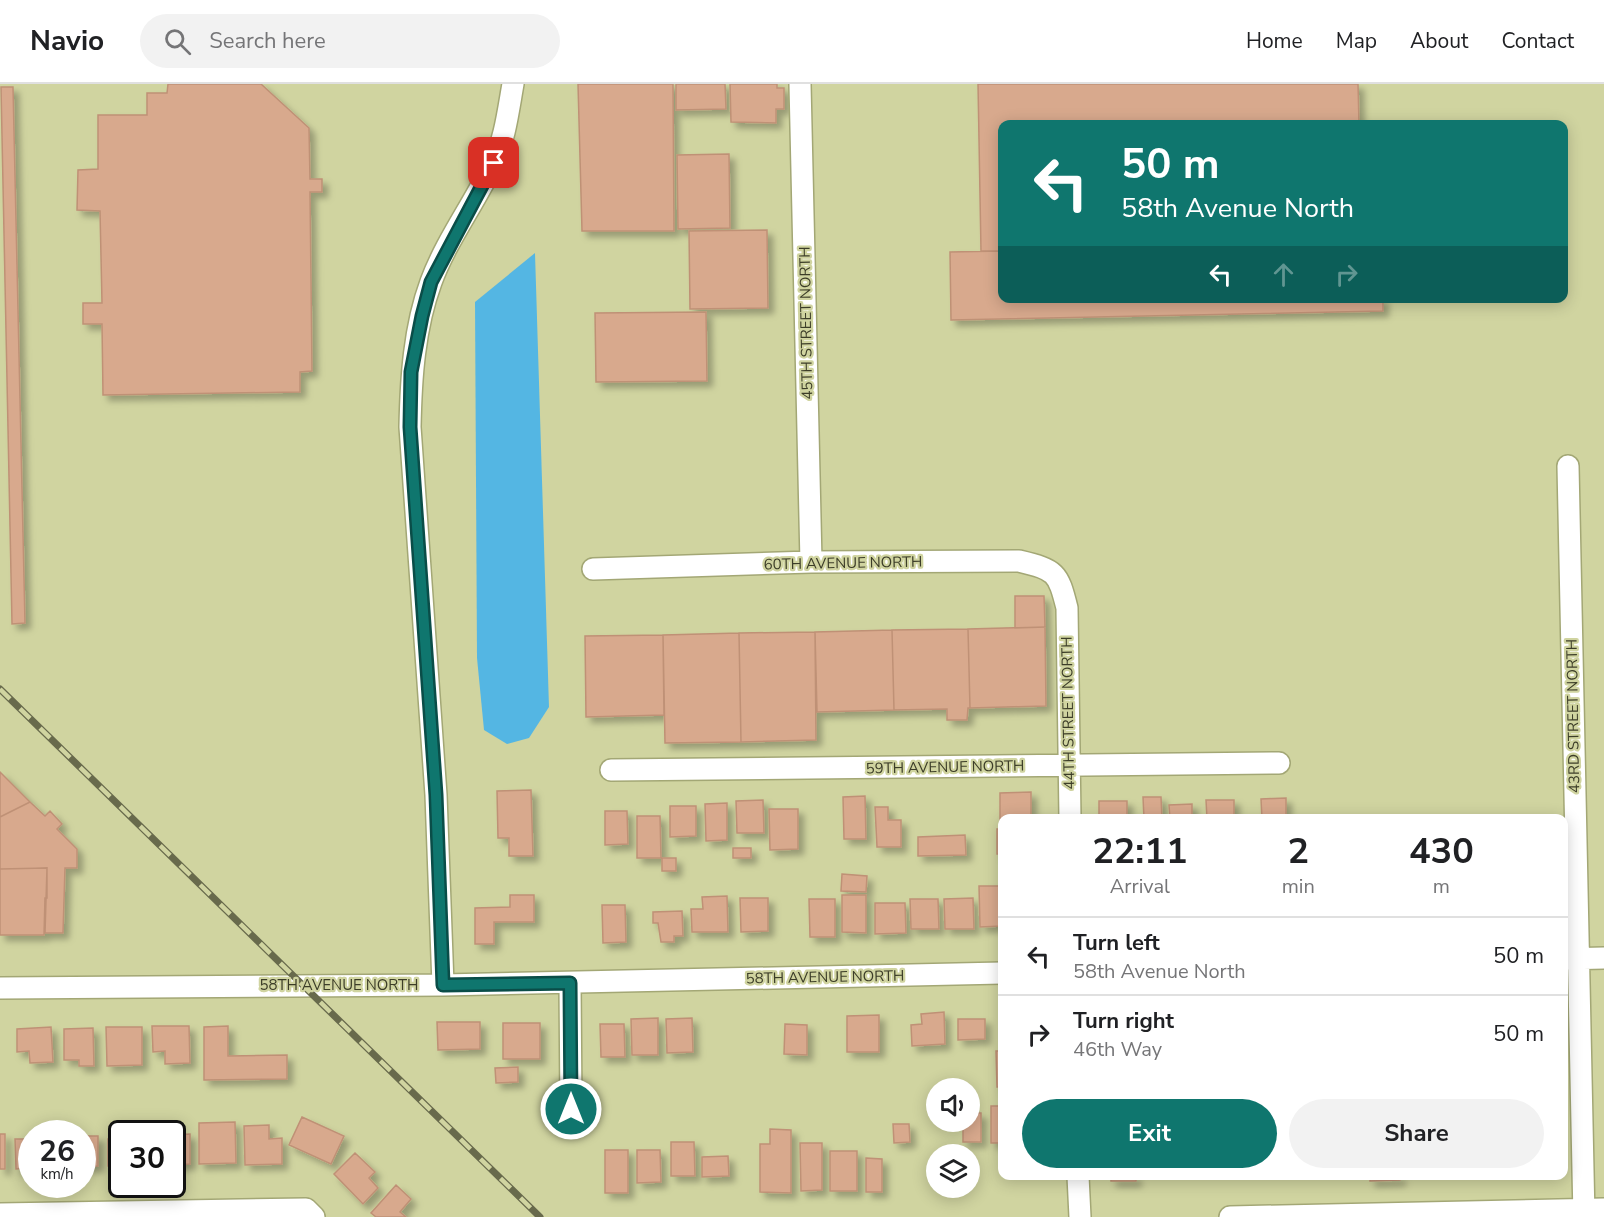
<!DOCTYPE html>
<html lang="en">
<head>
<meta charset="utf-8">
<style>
  :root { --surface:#fff; --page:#f2f2f2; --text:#202124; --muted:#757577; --line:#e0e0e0; --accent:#0f766e }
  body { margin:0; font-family:"Nunito Sans",sans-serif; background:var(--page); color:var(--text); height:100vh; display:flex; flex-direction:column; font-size:22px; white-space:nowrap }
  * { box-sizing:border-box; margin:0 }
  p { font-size:20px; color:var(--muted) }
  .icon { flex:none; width:33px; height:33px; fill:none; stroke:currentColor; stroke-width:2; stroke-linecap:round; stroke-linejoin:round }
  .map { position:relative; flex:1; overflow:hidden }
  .drawer { position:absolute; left:998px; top:730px; width:570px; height:366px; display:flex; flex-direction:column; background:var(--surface); border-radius:12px; box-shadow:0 3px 15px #0003 }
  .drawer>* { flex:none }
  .banner { position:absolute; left:998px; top:36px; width:570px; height:183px; border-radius:12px; box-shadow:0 3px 15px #0003; background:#0f766e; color:#fff; overflow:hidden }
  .fabs { position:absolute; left:926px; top:994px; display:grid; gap:12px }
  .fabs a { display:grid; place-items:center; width:54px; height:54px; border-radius:50%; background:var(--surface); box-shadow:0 3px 15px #0003; font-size:30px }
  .speed { position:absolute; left:18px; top:1036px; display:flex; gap:12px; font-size:30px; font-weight:700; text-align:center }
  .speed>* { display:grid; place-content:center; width:78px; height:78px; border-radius:50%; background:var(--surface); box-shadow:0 3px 15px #0003; line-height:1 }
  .speed small { font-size:15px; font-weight:400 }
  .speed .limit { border:3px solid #111; border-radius:9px; background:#fff; color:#111 }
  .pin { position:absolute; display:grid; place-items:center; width:51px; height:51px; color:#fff; margin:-26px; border-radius:12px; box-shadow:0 3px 9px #0006 }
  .me { position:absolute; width:66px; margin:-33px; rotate:0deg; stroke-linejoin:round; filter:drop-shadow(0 0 4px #0008) }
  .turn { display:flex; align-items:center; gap:21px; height:126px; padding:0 24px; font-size:27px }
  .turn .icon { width:78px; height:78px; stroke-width:2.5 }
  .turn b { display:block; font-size:42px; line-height:51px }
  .lanes { display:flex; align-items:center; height:57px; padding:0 24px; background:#0003; justify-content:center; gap:30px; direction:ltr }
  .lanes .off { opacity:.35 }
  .eta { display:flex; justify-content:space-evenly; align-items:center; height:102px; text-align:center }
  .eta b { font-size:36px; font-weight:700; line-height:42px }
  .action { display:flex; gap:12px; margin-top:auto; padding:12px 24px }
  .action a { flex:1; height:69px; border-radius:36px; background:var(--accent); color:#fff; font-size:24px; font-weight:700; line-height:69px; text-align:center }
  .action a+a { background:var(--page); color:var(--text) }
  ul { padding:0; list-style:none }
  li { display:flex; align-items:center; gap:18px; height:78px; padding:0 24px; border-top:2px solid var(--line) }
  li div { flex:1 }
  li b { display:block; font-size:22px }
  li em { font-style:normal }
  header { display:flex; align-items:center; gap:36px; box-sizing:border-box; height:84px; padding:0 30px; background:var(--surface); border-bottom:2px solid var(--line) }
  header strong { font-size:28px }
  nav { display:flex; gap:33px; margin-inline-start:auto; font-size:21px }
  .search { width:420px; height:54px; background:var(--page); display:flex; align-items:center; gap:15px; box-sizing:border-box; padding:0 21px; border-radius:33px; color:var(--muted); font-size:22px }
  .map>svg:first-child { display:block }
  .water { fill:#54b6e3 }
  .building { fill:#d8a98d; stroke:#bf9176; stroke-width:1.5; filter:url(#shadow) }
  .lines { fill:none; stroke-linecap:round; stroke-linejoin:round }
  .minor-casing { stroke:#a3a775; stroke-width:24 }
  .minor { stroke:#fff; stroke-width:21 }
  .rail-casing { stroke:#686a4c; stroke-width:7 }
  .rail { stroke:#d0d4a0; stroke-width:4.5; stroke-dasharray:14; stroke-linecap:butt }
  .route-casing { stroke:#0a4d48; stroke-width:15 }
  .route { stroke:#0f766e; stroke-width:10 }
  .labels { text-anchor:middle; stroke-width:4.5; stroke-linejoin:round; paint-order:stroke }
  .street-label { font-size:15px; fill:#3c3d28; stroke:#d0d4a0 }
</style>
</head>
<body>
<header>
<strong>Navio</strong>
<div class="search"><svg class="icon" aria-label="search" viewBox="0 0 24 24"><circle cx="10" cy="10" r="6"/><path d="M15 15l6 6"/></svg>Search here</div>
<nav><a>Home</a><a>Map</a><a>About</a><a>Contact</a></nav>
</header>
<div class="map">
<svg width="1604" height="1133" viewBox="0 0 1604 1133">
  <defs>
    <filter id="shadow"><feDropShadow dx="5.5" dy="5.5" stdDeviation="3" flood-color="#0004"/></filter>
  </defs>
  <rect width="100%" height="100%" fill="#d0d4a0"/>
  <path class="water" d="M535 169 549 623 529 654 507 660 484 646 477 574 475 218Z"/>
  <path class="building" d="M168 0H261L309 44 310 95H322V108H310L312 287 300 288V308L103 311 102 240H83V219H102L100 127 77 126 78 86 98 85V31H147V9H167Z
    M578 0H673L674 147H582Z
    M676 0H725L726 25 676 26Z
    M730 0H777V4H784V25H776V39L731 38Z
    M978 0H1358L1359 40H1002V167H981Z
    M1 3H13L25 539 12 540Z
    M729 70 730 144 678 145 677 71Z
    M767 146 768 224 690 225 689 147Z
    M1002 167V214H1383V227L951 236 950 168Z
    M706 228 707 297 596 298 595 229Z
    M1015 512H1044L1045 543 1015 544Z
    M1045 543 1046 622 970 624 968 545Z
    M968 545 970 624H968L967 636H947V625L894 626 892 546Z
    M892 546 894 626 817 628 815 548Z
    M815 548 816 656 741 658 739 549Z
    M739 549 741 658 665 659 663 551Z
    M663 551 664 631 586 633 585 552Z
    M0 688 30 718 0 733Z
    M531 706 533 772H509V754H498L497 707Z
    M1031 708V735H1002L1000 739V709Z
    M865 712 866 755H844L843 713Z
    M1143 713H1161L1162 735H1144Z
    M1286 714V735H1262L1261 715Z
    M763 716 764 749H737L736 717Z
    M1206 716H1234V735H1207Z
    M1099 717H1127V735H1099Z
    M30 718 45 732 50 727 62 740 57 745 77 765V784H65L63 849H45L47 784 0 785V733Z
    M727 719V756L706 757 705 720Z
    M1192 720V735H1170L1169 721Z
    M670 722H696V752L670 753Z
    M875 723H888V736H901V763H877Z
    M769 725H798V765L770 766Z
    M605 727H627L628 760 605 761Z
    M637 732H660L661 774H637Z
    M997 745H1002V770H997Z
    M965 751 966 771 918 772V753Z
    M733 764H751V774H733Z
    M662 774H676V787H662Z
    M47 784V814H45L44 851H0V785Z
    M842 790 867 792 866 808 841 807Z
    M979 802H1002V842L980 843Z
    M510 811H534V838H494V860H475V824L510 823Z
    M842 811H866V849L842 848Z
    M727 812 728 848H692L691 825H703L702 813Z
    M740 814H768V847L741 848Z
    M973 814 974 845H945L944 815Z
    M809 815H835V853H810Z
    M910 815H938L939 845H911Z
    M875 819H905L906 849 875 850Z
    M602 821H625L626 858 603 859Z
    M682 827 683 852H674V858H661L658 839H653V828Z
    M944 928 945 960 912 962 911 941 922 940 921 930Z
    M879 931V968H847V932Z
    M658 934V971H632L631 935Z
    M692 934 693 968 667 969 666 935Z
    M958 935H985V955L958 956Z
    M437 938H480V965L438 966Z
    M503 939H540V975H503Z
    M600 940H624L625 973H601Z
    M785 940 807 941V971L784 970Z
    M152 942H189L190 979 165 980V967L153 968Z
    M228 942V972L287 971V995L204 996V943Z
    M51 943 53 978 30 979 29 967 17 968V945Z
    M106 943H142V981L107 982Z
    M93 944 94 982H79V976H64V945Z
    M996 967H1002V1003H997Z
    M518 983V998L496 999 495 984Z
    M991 1022H1002V1059H991Z
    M969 1029H981V1058H963V1038H969Z
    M302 1033 344 1052 331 1080 289 1061Z
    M235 1038 236 1079 199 1080V1039Z
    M893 1040H909L910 1058 894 1059Z
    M120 1041H145V1050H122V1081L108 1082V1055H120Z
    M269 1041V1055L282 1054V1080L245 1081 244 1042Z
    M770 1045 791 1046V1109L760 1108V1060H770Z
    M0 1050H5V1085H0Z
    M190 1050V1080L172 1081V1051Z
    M82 1052H98V1082L82 1083Z
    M15 1055H32V1084L16 1085Z
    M671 1058H694L695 1092H671Z
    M800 1059H822V1106L801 1107Z
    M605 1066H628V1109H605Z
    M637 1066H660L661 1098 637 1099Z
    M830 1067H857V1107H830Z
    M355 1069 375 1088 369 1094 378 1104 363 1120 334 1090Z
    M728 1072 729 1092 702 1093V1073Z
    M866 1074 882 1075V1108H866Z
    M1111 1092H1136V1097H1111Z
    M1370 1092H1400V1096L1370 1097Z
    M396 1101 411 1115 400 1128 406 1133H376L371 1129Z"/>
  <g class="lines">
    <g class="minor-casing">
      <path id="minor" d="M800 0 811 478
        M1568 382 1584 1133
        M593 485 811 478 1019 477C1056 486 1058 488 1067 524L1070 735
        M611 686 1279 679
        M1563 875 1604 874
        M570 899 571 1025
        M443 901 436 711 410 343C411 295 414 244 431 198 446 157 474 120 493 80 505 55 508 28 513 0
        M0 904 443 901 1002 889
        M1078 1092 1080 1133
        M0 1130 306 1125 314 1133
        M1230 1133 1604 1125"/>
    </g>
    <use href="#minor" class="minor"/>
    <g class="rail-casing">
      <path id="rail" d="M0 605 540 1133"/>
    </g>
    <use href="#rail" class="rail"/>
  </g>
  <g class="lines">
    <g class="route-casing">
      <path id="route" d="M494 79 431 198 422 232 411 288 410 343 436 711 443 901 570 899 571 1025"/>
    </g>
    <use href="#route" class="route"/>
  </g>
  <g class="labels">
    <g class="street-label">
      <text transform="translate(806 239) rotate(-91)" y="5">45TH STREET NORTH</text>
      <text transform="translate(843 479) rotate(-1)" y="5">60TH AVENUE NORTH</text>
      <text transform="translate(1068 629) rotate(-91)" y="5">44TH STREET NORTH</text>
      <text transform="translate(1573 632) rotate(-91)" y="5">43RD STREET NORTH</text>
      <text transform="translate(945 683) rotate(-1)" y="5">59TH AVENUE NORTH</text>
      <text transform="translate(825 893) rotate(-1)" y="5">58TH AVENUE NORTH</text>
      <text x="339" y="906">58TH AVENUE NORTH</text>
    </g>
  </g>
</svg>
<div class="fabs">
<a><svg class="icon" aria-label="sound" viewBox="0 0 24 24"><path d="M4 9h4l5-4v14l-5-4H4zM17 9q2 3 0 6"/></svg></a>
<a><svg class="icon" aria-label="layers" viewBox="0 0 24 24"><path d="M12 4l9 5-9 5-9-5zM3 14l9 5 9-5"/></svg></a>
</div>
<div class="speed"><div>26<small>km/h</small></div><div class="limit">30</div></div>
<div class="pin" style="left:494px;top:79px;background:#d93025"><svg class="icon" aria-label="arrive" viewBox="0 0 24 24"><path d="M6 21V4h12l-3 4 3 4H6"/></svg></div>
<svg class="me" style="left:571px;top:1025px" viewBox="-20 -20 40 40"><circle r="17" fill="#0f766e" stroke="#fff" stroke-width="3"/><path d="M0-11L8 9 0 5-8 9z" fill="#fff"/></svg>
<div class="banner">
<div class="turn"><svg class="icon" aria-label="left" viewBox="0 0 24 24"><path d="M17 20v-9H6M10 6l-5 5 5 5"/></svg><div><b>50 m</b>58th Avenue North</div></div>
<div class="lanes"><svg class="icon" aria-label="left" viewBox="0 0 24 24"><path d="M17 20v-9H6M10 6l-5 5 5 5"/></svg><svg class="icon off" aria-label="ahead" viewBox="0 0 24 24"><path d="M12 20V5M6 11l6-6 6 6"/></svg><svg class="icon off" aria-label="right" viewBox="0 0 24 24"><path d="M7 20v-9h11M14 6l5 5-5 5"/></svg></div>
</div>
<section class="drawer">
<div class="eta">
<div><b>22:11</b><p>Arrival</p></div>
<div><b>2</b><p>min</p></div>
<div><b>430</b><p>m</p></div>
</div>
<ul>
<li><svg class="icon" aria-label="left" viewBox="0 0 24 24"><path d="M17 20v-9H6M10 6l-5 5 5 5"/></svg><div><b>Turn left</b><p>58th Avenue North</p></div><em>50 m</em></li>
<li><svg class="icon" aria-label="right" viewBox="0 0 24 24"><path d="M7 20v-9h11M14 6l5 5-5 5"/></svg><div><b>Turn right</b><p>46th Way</p></div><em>50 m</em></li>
</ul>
<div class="action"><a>Exit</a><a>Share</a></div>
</section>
</div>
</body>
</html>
